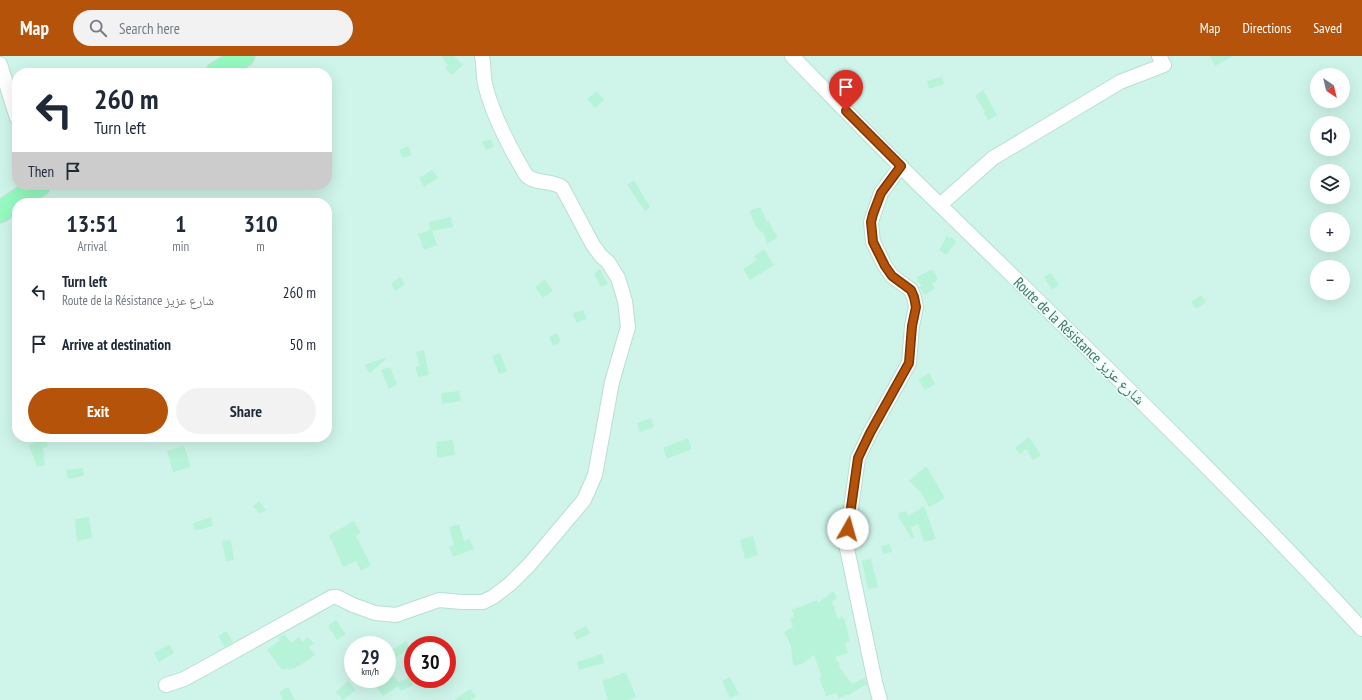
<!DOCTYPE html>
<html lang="en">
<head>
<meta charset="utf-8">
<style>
  :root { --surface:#fff; --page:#f2f2f3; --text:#1f2937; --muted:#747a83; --accent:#b45309 }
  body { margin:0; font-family:"PT Sans Narrow","Noto Naskh Arabic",sans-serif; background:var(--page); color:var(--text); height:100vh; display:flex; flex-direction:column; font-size:15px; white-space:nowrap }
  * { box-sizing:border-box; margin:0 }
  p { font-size:13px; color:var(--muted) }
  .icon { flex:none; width:22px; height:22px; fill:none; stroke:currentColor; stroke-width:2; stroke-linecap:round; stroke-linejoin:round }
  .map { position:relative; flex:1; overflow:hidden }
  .details { position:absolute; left:12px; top:142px; width:320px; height:244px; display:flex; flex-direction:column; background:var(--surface); border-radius:16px; box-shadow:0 4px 16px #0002 }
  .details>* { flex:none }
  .guide { position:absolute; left:12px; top:12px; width:320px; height:122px; border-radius:16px; box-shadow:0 4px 16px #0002; background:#fff; color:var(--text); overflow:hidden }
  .needle { width:26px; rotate:145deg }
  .buttons { position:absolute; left:1310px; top:12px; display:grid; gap:8px }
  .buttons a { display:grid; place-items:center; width:40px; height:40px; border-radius:50%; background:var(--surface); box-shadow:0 4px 16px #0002; font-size:20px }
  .speed { position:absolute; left:344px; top:580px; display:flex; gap:8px; font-size:20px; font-weight:700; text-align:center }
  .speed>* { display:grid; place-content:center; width:52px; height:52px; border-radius:50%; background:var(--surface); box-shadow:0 4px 16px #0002; line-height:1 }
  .speed small { font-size:10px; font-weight:400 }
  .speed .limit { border:6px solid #d22; background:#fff; color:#111 }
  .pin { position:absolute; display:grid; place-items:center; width:34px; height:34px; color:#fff; margin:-41px -17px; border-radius:50% 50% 50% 0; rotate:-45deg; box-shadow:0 0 4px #0007 }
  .pin .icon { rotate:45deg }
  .me { position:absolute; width:44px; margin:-22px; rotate:7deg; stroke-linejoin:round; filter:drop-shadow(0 0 3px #0008) }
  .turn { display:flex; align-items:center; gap:14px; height:84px; padding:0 16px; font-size:18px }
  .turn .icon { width:52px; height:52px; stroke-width:2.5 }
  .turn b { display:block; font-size:28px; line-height:34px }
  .then { display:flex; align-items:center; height:38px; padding:0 16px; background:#0003; gap:8px; font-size:15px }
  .eta { display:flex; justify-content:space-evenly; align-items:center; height:68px; text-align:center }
  .eta b { font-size:24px; font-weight:700; line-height:28px }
  .button { display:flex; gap:8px; margin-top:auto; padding:8px 16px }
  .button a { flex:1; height:46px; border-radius:24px; background:var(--accent); color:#fff; font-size:16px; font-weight:700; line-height:46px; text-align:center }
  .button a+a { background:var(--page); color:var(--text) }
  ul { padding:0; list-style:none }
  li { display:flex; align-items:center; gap:12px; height:52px; padding:0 16px }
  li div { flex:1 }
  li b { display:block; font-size:15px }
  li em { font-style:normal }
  header { display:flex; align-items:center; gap:24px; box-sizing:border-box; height:56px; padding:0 20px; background:var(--accent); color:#fff }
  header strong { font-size:19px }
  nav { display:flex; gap:22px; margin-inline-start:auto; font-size:14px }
  .search { width:280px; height:36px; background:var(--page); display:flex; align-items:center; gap:10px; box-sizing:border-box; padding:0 14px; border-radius:22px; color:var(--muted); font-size:15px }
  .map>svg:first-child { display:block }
  .residential { fill:#cff5ea; fill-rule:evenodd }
  .building { fill:#b7f3d9 }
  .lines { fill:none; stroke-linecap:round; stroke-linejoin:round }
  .minor-casing { stroke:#b9dfd1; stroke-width:16 }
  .highway-casing { stroke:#cfdbd5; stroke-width:23 }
  .minor { stroke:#fff; stroke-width:14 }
  .highway { stroke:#95fac0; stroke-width:21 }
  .route-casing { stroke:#753606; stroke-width:10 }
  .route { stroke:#b45309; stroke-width:7 }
  .labels { text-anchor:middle; stroke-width:3; stroke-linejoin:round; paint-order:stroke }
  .street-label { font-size:15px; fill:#47755f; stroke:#e8fffa }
</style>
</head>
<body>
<header>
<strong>Map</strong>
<div class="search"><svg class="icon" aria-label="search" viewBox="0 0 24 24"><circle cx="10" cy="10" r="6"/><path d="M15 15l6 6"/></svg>Search here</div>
<nav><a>Map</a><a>Directions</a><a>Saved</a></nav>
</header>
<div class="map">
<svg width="1362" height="644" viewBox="0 0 1362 644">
  <rect width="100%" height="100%" fill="#e1fdf7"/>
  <path class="residential" d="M0 0H1362V644H0ZM17 17H327V129H17ZM1317 19H1343V45H1317ZM1317 67H1343V93H1317ZM1317 115H1343V141H1317ZM17 147H327V381H17ZM1317 163H1343V189H1317ZM1317 211H1343V237H1317ZM353 589H387V623H353ZM413 589H447V623H413Z"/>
  <path class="building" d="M441 0H454L463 9 452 19 445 12 448 9Z
    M1210 0H1233L1215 10Z
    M942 21 944 28 929 33 927 25Z
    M983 34 997 59 988 64 984 57 985 56 975 40Z
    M597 35 604 44 595 52 587 43Z
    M491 83 494 91 486 94 482 86Z
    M408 90 412 99 403 102 399 94Z
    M432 114 438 122 424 131 419 122Z
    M634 124 650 151 645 155 627 129Z
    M760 151 767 166 769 164 772 173 778 181 767 188 764 178 757 172 749 155Z
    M451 161 453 171 432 175 437 189 424 194 418 178 430 174 429 166Z
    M947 180 951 182 952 181 956 186 946 199 939 194Z
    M764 193 774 209 750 224 743 213 757 204 754 200Z
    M600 213 608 228 601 231 594 218Z
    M932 213 937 221V224L932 228 935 232 925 239 919 231 922 229 917 226V221Z
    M1051 217 1059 229 1052 234 1044 221Z
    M400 221 405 228 395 235 391 227Z
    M545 223 553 235 543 242 535 231Z
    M1201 239 1206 246 1196 253 1191 246Z
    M583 254 587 263 576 267 573 257Z
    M557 277 561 286 553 290 549 281Z
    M424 294 429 319 418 321 415 311 420 310 416 296Z
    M500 297 507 315 499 318 492 300Z
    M388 301 370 317 364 309Z
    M390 311 397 328 389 333 381 314Z
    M929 317 935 328 925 334 918 324Z
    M459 335 461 345 442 348 441 337Z
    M651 362 654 371 640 376 637 367Z
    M33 381H44L48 390 43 392 45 409 37 411 29 389 35 387Z
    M1029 381 1041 399 1033 404 1026 393 1020 398 1015 392Z
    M688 382 692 393 667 403 663 392Z
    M453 384 455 399 437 402 436 386Z
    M184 390 191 411 173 416 167 395Z
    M926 410 945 442 929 451 920 435 909 425Z
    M83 412 84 420 68 423 66 414Z
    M259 445 266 454 260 458 253 450Z
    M924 450 936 483 924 486 918 468 911 471 914 482 912 483 899 462 898 457 906 455 908 460Z
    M89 461 92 482 77 485 75 463Z
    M211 461 213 470 195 475 193 467Z
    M354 465 361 477 356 480 371 509 361 515 356 505 343 511 329 479Z
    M459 468 464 485 470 483 474 493 453 501 449 491 454 489 449 471Z
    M753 480 758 499 745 503 740 484Z
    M231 484 234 504 226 505 222 485Z
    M890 488 892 496 883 498 881 490Z
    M871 503 878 531 868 533 862 505Z
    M833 535 837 541 832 546 838 563 842 560 845 565 850 585 845 587 848 597 835 601 840 610 839 611 852 628 865 622 867 628 850 638 838 642 837 637 826 640 819 621H822L814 599 802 608 793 610 791 590 784 576 793 571 790 562 794 561 792 554 817 544 818 547Z
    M336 564 346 578 337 584 328 570Z
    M586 570 590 577 577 584 573 577Z
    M226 575 233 586 225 591 218 580Z
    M285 578 291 587 299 581 303 586 307 581 314 587 309 591 315 599 299 610 289 614 288 612 282 614 267 594 280 584 278 582Z
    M406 585 410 592 387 607V597Z
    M169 588 174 597 159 606 154 597Z
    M602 598 604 607 579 614 577 606Z
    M387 614 399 626 413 619V629L401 635 398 630 383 640 371 623H387Z
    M626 616 636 641 628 644H608L602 625Z
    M730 621 739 638 730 642 722 625Z
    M348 625 356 634 343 644 336 636Z
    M288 631 295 644H283L279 636Z
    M470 633 476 640 470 644H454Z"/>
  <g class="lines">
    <g class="minor-casing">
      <path id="minor" d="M792 0C841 50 890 101 941 150 1083 289 1227 426 1362 573
        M0 8 17 62
        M940 149 993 102 1120 26 1164 9 1159 0
        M166 629 184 623 206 611 332 541H337L353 549 375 557 396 559 439 544 462 546H483L493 541 510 528 530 508 584 444 595 419 612 326 628 271 625 245 618 222 608 206 601 200 593 189 562 131C550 124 536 128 527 120 524 117 522 111 519 107 506 84 491 53 485 28 483 19 484 9 482 0
        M880 644 875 626 846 488 858 402 870 377 909 307 912 270 916 251 914 241 911 234 892 220 885 210 873 186 871 166 881 137 901 110"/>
    </g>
    <g class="highway-casing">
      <path id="highway" d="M216 17 244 0
        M0 156 40 129"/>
    </g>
    <use href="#minor" class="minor"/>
    <use href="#highway" class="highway"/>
  </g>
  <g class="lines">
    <g class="route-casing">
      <path id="route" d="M846 55 901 110 881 137 873 158 871 166 873 186 885 210 892 220 911 234 914 241 916 251 912 270 909 307 870 377 858 402 848 473"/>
    </g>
    <use href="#route" class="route"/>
  </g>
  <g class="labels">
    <g class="street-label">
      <text transform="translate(1079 285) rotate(44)" y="5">Route de la Résistance شارع عزيز</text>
    </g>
  </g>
</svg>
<div class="buttons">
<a><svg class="needle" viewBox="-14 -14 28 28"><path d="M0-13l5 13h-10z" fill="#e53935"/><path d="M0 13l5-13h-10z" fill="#747a83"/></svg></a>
<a><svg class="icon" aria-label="sound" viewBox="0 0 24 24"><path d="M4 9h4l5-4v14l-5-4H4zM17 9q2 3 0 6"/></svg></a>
<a><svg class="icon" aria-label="layers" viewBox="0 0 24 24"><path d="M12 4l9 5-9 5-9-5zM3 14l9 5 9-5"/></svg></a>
<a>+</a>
<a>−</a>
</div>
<div class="speed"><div>29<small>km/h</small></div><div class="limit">30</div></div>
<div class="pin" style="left:846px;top:55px;background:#d93025"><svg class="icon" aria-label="arrive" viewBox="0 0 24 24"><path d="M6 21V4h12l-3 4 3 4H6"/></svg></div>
<svg class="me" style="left:848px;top:473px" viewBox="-20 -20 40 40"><circle r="19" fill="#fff"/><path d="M0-13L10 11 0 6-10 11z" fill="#b45309"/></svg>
<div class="guide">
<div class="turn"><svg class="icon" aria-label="left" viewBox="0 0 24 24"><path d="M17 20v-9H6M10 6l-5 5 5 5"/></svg><div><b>260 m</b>Turn left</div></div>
<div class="then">Then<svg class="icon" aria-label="arrive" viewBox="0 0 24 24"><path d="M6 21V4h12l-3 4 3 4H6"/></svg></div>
</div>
<section class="details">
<div class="eta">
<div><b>13:51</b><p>Arrival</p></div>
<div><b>1</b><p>min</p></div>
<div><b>310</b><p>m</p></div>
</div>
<ul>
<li><svg class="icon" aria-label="left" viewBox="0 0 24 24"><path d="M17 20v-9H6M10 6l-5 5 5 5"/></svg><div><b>Turn left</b><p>Route de la Résistance شارع عزيز</p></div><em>260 m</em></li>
<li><svg class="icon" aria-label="arrive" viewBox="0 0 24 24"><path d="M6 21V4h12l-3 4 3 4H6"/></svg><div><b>Arrive at destination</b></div><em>50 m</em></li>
</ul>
<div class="button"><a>Exit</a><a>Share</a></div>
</section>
</div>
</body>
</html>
